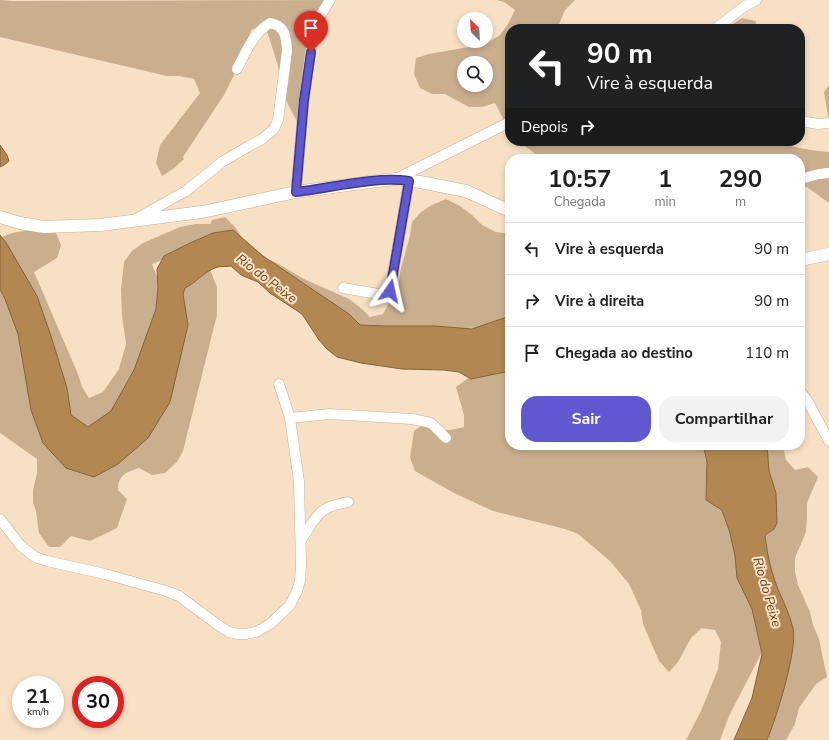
<!DOCTYPE html>
<html lang="pt">
<head>
<meta charset="utf-8">
<style>
  :root { --surface:#fff; --page:#f2f2f2; --text:#202124; --muted:#757577; --line:#e0e0e0; --accent:#5f58d0 }
  body { margin:0; font-family:"Nunito Sans",sans-serif; background:var(--page); color:var(--text); height:100vh; display:flex; flex-direction:column; font-size:15px; white-space:nowrap }
  * { box-sizing:border-box; margin:0 }
  p { font-size:13px; color:var(--muted) }
  .icon { flex:none; width:22px; height:22px; fill:none; stroke:currentColor; stroke-width:2; stroke-linecap:round; stroke-linejoin:round }
  .map { position:relative; flex:1; overflow:hidden }
  .details { position:absolute; left:505px; top:154px; width:300px; height:296px; display:flex; flex-direction:column; background:var(--surface); border-radius:16px; box-shadow:0 2px 6px #0003 }
  .details>* { flex:none }
  .banner { position:absolute; left:505px; top:24px; width:300px; height:122px; border-radius:16px; box-shadow:0 2px 6px #0003; background:#202124; color:#fff; overflow:hidden }
  .needle { width:26px; rotate:336deg }
  .tools { position:absolute; left:457px; top:12px; display:grid; gap:8px }
  .tools a { display:grid; place-items:center; width:36px; height:36px; border-radius:50%; background:var(--surface); box-shadow:0 2px 6px #0003; font-size:20px }
  .speed { position:absolute; left:12px; top:676px; display:flex; gap:8px; font-size:20px; font-weight:700; text-align:center }
  .speed>* { display:grid; place-content:center; width:52px; height:52px; border-radius:50%; background:var(--surface); box-shadow:0 2px 6px #0003; line-height:1 }
  .speed small { font-size:10px; font-weight:400 }
  .speed .limit { border:6px solid #d22; background:#fff; color:#111 }
  .pin { position:absolute; display:grid; place-items:center; width:34px; height:34px; color:#fff; margin:-41px -17px; border-radius:50% 50% 50% 0; rotate:-45deg; box-shadow:0 0 4px #0007 }
  .pin .icon { rotate:45deg }
  .me { position:absolute; width:44px; margin:-22px; rotate:11deg; stroke-linejoin:round; filter:drop-shadow(0 0 3px #0008) }
  .turn { display:flex; align-items:center; gap:14px; height:84px; padding:0 16px; font-size:18px }
  .turn .icon { width:52px; height:52px; stroke-width:2.5 }
  .turn b { display:block; font-size:28px; line-height:34px }
  .then { display:flex; align-items:center; height:38px; padding:0 16px; background:#0003; gap:8px; font-size:15px }
  .eta { display:flex; justify-content:space-evenly; align-items:center; height:68px; text-align:center }
  .eta b { font-size:24px; font-weight:700; line-height:28px }
  .button { display:flex; gap:8px; margin-top:auto; padding:8px 16px }
  .button a { flex:1; height:46px; border-radius:16px; background:var(--accent); color:#fff; font-size:16px; font-weight:700; line-height:46px; text-align:center }
  .button a+a { background:var(--page); color:var(--text) }
  ul { padding:0; list-style:none }
  li { display:flex; align-items:center; gap:12px; height:52px; padding:0 16px; border-top:1px solid var(--line) }
  li div { flex:1 }
  li b { display:block; font-size:15px }
  li em { font-style:normal }
  .map>svg:first-child { display:block }
  .green { fill:#caaf8f; fill-rule:evenodd }
  .water { fill:#b28751; stroke:#83633a }
  .lines { fill:none; stroke-linecap:round; stroke-linejoin:round }
  .minor-casing { stroke:#c6af94; stroke-width:11 }
  .tertiary-casing { stroke:#c6af94; stroke-width:13 }
  .minor { stroke:#fff; stroke-width:10 }
  .tertiary { stroke:#fff; stroke-width:12 }
  .route-casing { stroke:#3e3987; stroke-width:10 }
  .route { stroke:#5f58d0; stroke-width:7 }
  .labels { text-anchor:middle; stroke-width:4; stroke-linejoin:round; paint-order:stroke }
  .water-label { font-size:13px; font-style:italic; fill:#66471d; stroke:#f8e0c4 }
</style>
</head>
<body>
<div class="map">
<svg width="829" height="740" viewBox="0 0 829 740">
  <rect width="100%" height="100%" fill="#f8e0c4"/>
  <path class="green" d="M0 0 12 1 333 0 321 9 298 124 283 94 278 66 269 37 264 25 251 30 237 69 224 95 183 157 184 159 173 169 162 176 156 163 160 145 200 93 194 79 179 76H167L0 37Z
    M497 0H575L565 10 557 29H510V132L495 103 482 107H469L445 94H432L420 88 414 74 416 58 429 54 486 44 500 35 508 24 515 10 504 2ZM464 63H486V85H464Z
    M742 18 756 21 755 29H725Z
    M829 85V122L824 92Z
    M518 141H780C789 148 817 151 829 152V203L807 187H800V159H542Z
    M446 199 460 206 472 215 482 225 496 232 510 234V324L493 327 466 328 403 342H389L249 267 177 254 152 264 162 290 132 396 87 429 74 432 0 239C14 228 38 231 56 233L61 245 57 258 34 272 78 374 82 387 89 398 103 392 119 369 126 344 122 316 121 289 124 262 132 251 143 243 180 227 195 224H210L212 220 225 217 235 227 249 248 261 257 275 262 304 279 349 299 361 308 370 317 383 314 398 286 401 268 410 236 412 222 421 212 432 205Z
    M207 262 217 287V315L183 451 177 462 165 473 152 475 139 468C127 472 118 474 118 490L127 499 117 528 90 541 71 536 60 547H49L39 533 36 511 33 503V490L37 473V459L0 433V289L5 299 18 334 22 355 92 461 177 284Z
    M510 356V445H703L705 456 739 548 762 652 729 716 720 740H686L701 711 718 669 721 642 715 630 702 628 691 638 678 662 669 672 659 661 643 624 641 610 629 584 610 561 578 534 565 529 493 511 454 493 415 471 410 458 414 431 424 424C441 431 446 432 464 427V415L456 387C473 374 491 364 510 356Z
    M746 445H783L786 460 795 470 808 467 818 477 807 503V517L806 532 795 558V572L798 585 810 612 813 625 819 639 827 677 816 684 799 708 795 724 786 740H753L779 676Z"/>
  <path class="water" d="M0 145 7 155 9 161 4 165 0 167Z
    M233 230 263 256 349 314 360 325 385 326H435L472 329 510 316V371L471 379 459 372 444 370 402 369 361 363 337 357 327 349 319 340 302 314 270 293 258 282 241 275 231 266C226 267 222 266 218 267 205 270 196 283 185 288L183 294 188 325 170 402 148 438 118 464 94 477 66 468 43 443 31 410 18 334 5 299 0 289V235L7 244 37 296 51 336 67 388 71 415 88 427 111 411 134 370 156 309 158 287 157 269 164 256 190 243 213 233Z
    M703 445H767L769 471 776 493 777 523 774 529 765 535C767 555 772 576 780 594 785 605 790 616 793 628 798 649 776 719 767 740H734L752 698 762 654 752 609 737 578 735 556 730 533 722 510 706 500 707 462Z"/>
  <g class="lines">
    <g class="minor-casing">
      <path id="minor" d="M715 29 745 6 756 0
        M800 121 818 124 829 123
        M396 179 510 122
        M800 179 819 174 829 173
        M296 192 304 100 314 26 330 0
        M136 219 186 191 222 162 249 146 262 139 274 129 278 120 287 51C286 37 286 26 270 23 253 33 246 52 237 69
        M343 288 384 295 388 294 390 291 409 181
        M800 391 807 400 829 441
        M290 418 330 414 412 419 431 423 446 438
        M0 519 21 546 35 557 47 561 105 574 166 591 179 596 218 625 229 632 238 634H246L256 632 270 624 290 605 297 591 300 581 301 564 299 482 290 418 279 384
        M301 540C308 531 314 516 324 510 331 505 340 504 348 502"/>
    </g>
    <g class="tertiary-casing">
      <path id="tertiary" d="M0 217 20 223 44 227 100 225 202 212 296 192 377 181 396 179 420 182 466 191 510 211
        M800 260 829 254"/>
    </g>
    <use href="#minor" class="minor"/>
    <use href="#tertiary" class="tertiary"/>
  </g>
  <g class="lines">
    <g class="route-casing">
      <path id="route" d="M311 52 304 100 296 192C331 188 375 176 409 181L390 291"/>
    </g>
    <use href="#route" class="route"/>
  </g>
  <g class="labels">
    <g class="water-label">
      <text transform="translate(267 278) rotate(37)" y="5">Rio do Peixe</text>
      <text transform="translate(768 592) rotate(74)" y="5">Rio do Peixe</text>
    </g>
  </g>
</svg>
<div class="tools">
<a><svg class="needle" viewBox="-14 -14 28 28"><path d="M0-13l5 13h-10z" fill="#e53935"/><path d="M0 13l5-13h-10z" fill="#757577"/></svg></a>
<a><svg class="icon" aria-label="search" viewBox="0 0 24 24"><circle cx="10" cy="10" r="6"/><path d="M15 15l6 6"/></svg></a>
</div>
<div class="speed"><div>21<small>km/h</small></div><div class="limit">30</div></div>
<div class="pin" style="left:311px;top:52px;background:#d93025"><svg class="icon" aria-label="arrive" viewBox="0 0 24 24"><path d="M6 21V4h12l-3 4 3 4H6"/></svg></div>
<svg class="me" style="left:390px;top:291px" viewBox="-20 -20 40 40"><path d="M0-17L14 15 0 8-14 15z" fill="#5f58d0" stroke="#fff" stroke-width="4"/></svg>
<div class="banner">
<div class="turn"><svg class="icon" aria-label="left" viewBox="0 0 24 24"><path d="M17 20v-9H6M10 6l-5 5 5 5"/></svg><div><b>90 m</b>Vire à esquerda</div></div>
<div class="then">Depois<svg class="icon" aria-label="right" viewBox="0 0 24 24"><path d="M7 20v-9h11M14 6l5 5-5 5"/></svg></div>
</div>
<section class="details">
<div class="eta">
<div><b>10:57</b><p>Chegada</p></div>
<div><b>1</b><p>min</p></div>
<div><b>290</b><p>m</p></div>
</div>
<ul>
<li><svg class="icon" aria-label="left" viewBox="0 0 24 24"><path d="M17 20v-9H6M10 6l-5 5 5 5"/></svg><div><b>Vire à esquerda</b></div><em>90 m</em></li>
<li><svg class="icon" aria-label="right" viewBox="0 0 24 24"><path d="M7 20v-9h11M14 6l5 5-5 5"/></svg><div><b>Vire à direita</b></div><em>90 m</em></li>
<li><svg class="icon" aria-label="arrive" viewBox="0 0 24 24"><path d="M6 21V4h12l-3 4 3 4H6"/></svg><div><b>Chegada ao destino</b></div><em>110 m</em></li>
</ul>
<div class="button"><a>Sair</a><a>Compartilhar</a></div>
</section>
</div>
</body>
</html>
